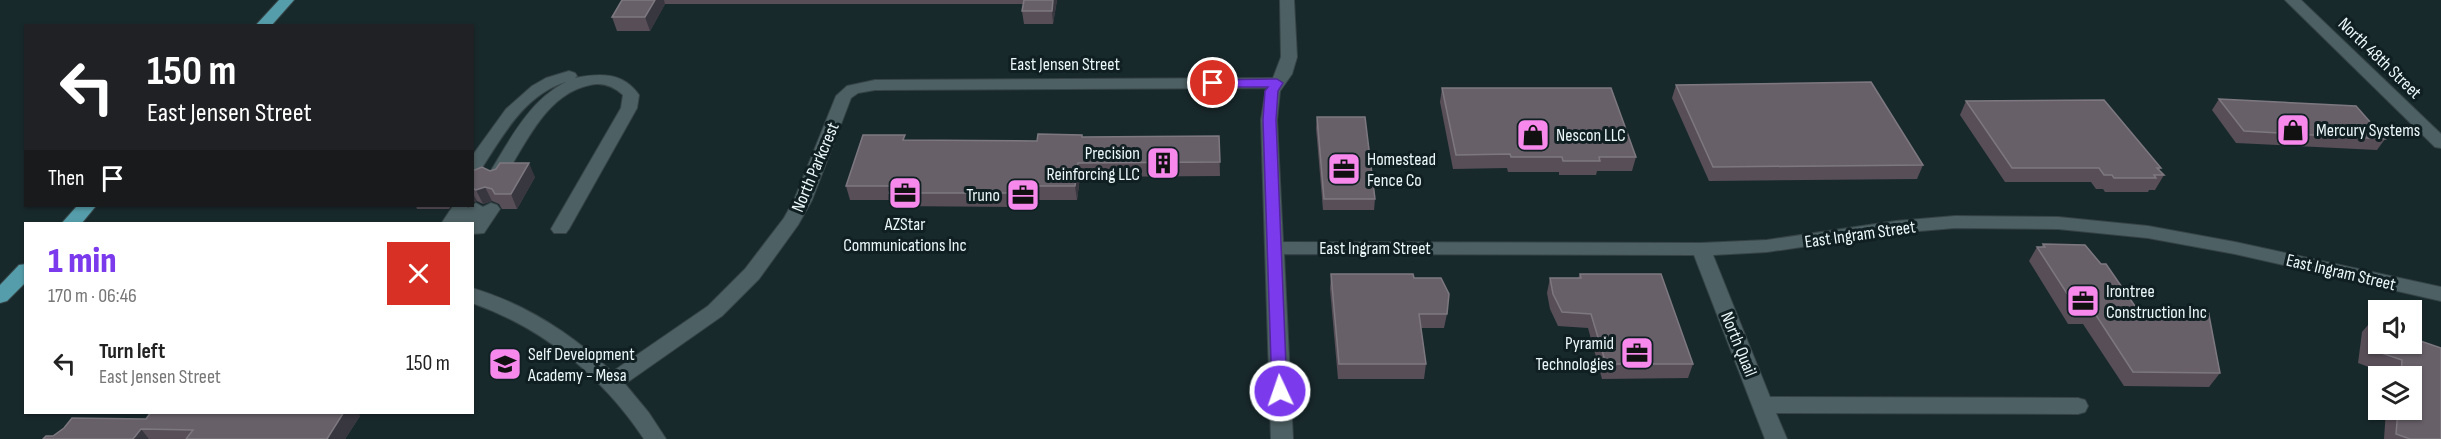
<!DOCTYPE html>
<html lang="en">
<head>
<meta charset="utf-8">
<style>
  :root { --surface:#fff; --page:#f2f2f2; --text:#222; --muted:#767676; --accent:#7c3aed }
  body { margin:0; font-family:"Sofia Sans Condensed",sans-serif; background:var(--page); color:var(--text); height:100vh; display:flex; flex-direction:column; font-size:22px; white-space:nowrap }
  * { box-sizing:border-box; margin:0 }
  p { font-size:20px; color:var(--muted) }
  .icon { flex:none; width:33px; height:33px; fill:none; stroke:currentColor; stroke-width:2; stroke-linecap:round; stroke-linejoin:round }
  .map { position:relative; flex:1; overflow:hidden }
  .details { position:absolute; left:24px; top:222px; width:450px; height:192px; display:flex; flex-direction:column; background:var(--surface); border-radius:0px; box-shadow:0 2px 4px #0004 }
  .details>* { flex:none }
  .banner { position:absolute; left:24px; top:24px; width:450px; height:183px; border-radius:0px; box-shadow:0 2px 4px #0004; background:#202124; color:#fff; overflow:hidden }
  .controls { position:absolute; left:2368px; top:300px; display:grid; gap:12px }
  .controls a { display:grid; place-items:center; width:54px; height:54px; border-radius:0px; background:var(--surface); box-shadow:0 2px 4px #0004; font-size:30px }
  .pin { position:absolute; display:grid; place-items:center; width:51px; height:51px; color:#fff; margin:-26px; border:3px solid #fff; border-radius:50%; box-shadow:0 2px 6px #0007 }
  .me { position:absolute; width:66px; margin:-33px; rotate:357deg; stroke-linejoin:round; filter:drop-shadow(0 0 4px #0008) }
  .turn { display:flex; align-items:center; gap:21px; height:126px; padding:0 24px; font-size:27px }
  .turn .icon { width:78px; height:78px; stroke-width:2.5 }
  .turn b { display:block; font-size:42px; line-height:51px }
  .then { display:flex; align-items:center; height:57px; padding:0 24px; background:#0003; gap:12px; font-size:22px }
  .round { display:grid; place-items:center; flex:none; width:63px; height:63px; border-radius:0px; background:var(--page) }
  .overview { display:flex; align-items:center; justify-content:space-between; height:102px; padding:0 24px }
  h1 { font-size:36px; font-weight:800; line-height:45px; color:var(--accent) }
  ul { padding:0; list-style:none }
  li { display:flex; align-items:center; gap:18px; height:78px; padding:0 24px }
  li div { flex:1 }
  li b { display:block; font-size:22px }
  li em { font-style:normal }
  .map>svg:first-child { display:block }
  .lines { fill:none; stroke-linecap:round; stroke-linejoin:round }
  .minor-casing { stroke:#364447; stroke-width:2 }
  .major-casing { stroke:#364447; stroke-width:2 }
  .minor { fill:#4d6063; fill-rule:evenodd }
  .major { fill:#559daa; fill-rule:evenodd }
  .wall { fill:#584e58 }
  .shaded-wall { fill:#38373f }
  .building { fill:#686069; stroke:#7d7880; stroke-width:1.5 }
  .route { fill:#7c3aed; stroke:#51269a; stroke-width:1.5 }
  .labels { text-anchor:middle; stroke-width:6; stroke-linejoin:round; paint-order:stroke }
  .street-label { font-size:18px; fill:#ecf7f9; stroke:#0f1f22 }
  .poi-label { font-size:18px; fill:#ecf7f9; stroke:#0f1f22; text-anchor:start }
</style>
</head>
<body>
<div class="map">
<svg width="2441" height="439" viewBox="0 0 2441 439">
  <rect width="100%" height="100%" fill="#18292c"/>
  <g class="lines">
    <g class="minor-casing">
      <path id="minor" d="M1280 0H1294L1297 57 1292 74 1280 91 1277 120 1283 242 1701 243 1767 240 1896 221 1955 216 2058 217 2148 226 2235 242 2441 287V301L2235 254 2148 238 2058 229 1955 228 1896 233 1767 252 1713 255 1770 397 2078 398 2085 400 2088 406 2085 412 2078 414 1776 413 1787 439H1765L1694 255 1284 254 1293 439H1271L1261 120 1266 88 875 90 858 93 851 98 812 200 798 225 759 279 722 316 625 384 649 413 666 439H644C602 376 543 328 472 303V288C526 304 572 334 612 372L708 306 745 269 784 218 794 200 836 96 847 86 875 80 1273 78 1281 57Z
        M2285 0H2301L2441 134V148L2435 147Z
        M569 71 575 73 577 76 575 78C600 73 623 72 639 95L637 108 569 229 566 233H554L551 229 621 108 623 95C613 86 603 82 590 85 545 94 525 146 502 181H490L487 177C509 142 528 101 566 82 523 95 501 139 478 174L472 175V156L506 109 532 86 546 78Z
        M476 203 483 207 491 203 497 205 500 209 484 233 472 234V224H441L453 206H467L468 208Z"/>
    </g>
    <g class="major-casing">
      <path id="major" d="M279 0H294L271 26H255Z
        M77 206H96L81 224H61Z
        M26 264V282L7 301 0 303V285L19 265Z"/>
    </g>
    <use href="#minor" class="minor"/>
    <use href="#major" class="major"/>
  </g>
  <path class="wall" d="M622 0H1057L1053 24H1024L1022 11 1024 4H665L650 31H617L612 17Z
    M1676 85 1923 165 1917 179 1709 181 1672 98Z
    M1442 88 1636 157 1632 171H1597L1596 175H1559V172H1508L1507 168 1453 169 1440 102Z
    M2219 99 2385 139 2377 150 2236 143 2212 110Z
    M1966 101 2161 168 2159 170 2164 175 2155 190H2149L2148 192H2105L2103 189H2096L2091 182H2005L1960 115Z
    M1317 117 1375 199 1374 210H1323L1316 128Z
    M1219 136 1220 176 1080 177 1077 200H1032L1030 207 892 206 891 200H850L846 186 906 140 1037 141 1082 137Z
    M472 171H490L535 177 517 209H502L499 204 492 201 483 204 477 201 472 203Z
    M416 206H451L449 209H417Z
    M2043 244 2137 309 2220 373 2209 387 2124 386 2083 324H2068L2029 261 2037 247H2041Z
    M1331 274 1414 278 1447 314 1444 328H1421L1426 364 1424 379H1338L1330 289Z
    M1580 274 1693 364 1688 378 1602 379 1588 328 1558 326 1550 309 1547 293 1550 278H1578Z
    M2374 318 2379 344 2441 348V439H2384L2386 410H2412V376H2389L2390 375 2358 363 2362 332Z
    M360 416 345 439H43L53 436 146 419Z"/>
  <path class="shaded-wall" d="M655 0H664L665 4 650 31 645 17Z
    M1053 0H1057L1053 24 1052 11Z
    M529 163 535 177 517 209 511 194Z
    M1078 163 1080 177 1077 200 1075 186Z
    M1030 186 1032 200 1030 207 1029 193Z
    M485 187 492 201 483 204 476 190Z
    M472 192 477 201 472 203Z
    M344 412H358L360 416 345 439H327Z
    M141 429 149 439H133Z"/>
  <path class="building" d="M622 0H655L645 17H612Z
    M1024 0H1053L1052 11H1022Z
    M1871 82 1923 165 1713 167 1676 85Z
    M1442 88H1611L1636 157H1599L1600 161H1563L1562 157H1511L1510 154 1456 155Z
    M2219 99 2356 106 2385 139 2244 131Z
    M2104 100 2161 168H2157L2164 175H2154L2156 178H2114L2112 175H2104L2099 168H2012L1966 101Z
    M1317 117H1365L1375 199H1324Z
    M1038 134 1082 135V137L1219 136 1220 162 1078 163 1075 186H1030L1029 193H889L891 186H846L863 135H905L903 140 1037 141Z
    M500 163H529L511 194H495L492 189 485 187 476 190 472 188V171L482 167 490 171 496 169Z
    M2043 244 2085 245 2101 264H2106L2137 309 2208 310 2220 373 2133 372 2092 309H2077L2037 247H2045Z
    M1331 274H1413L1414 278H1441L1449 294 1447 314H1419L1426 364H1339Z
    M1580 274H1661L1693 364H1606L1591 314 1562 312 1553 294 1550 278H1581Z
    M2374 318 2379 320V344H2412V338L2441 348V439H2410L2396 434 2398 410H2412V376H2401L2402 360 2370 349Z
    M151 412H344L327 439H186L193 430 141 429 133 439H43L46 436H53L64 428 72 418 146 419Z"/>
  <path class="route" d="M1277 79 1283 83 1278 91 1276 120 1287 391 1285 395H1274L1272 391 1263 120 1265 91 1268 87H1213L1207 83 1213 80Z"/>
  <defs>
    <g id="shop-square" transform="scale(1.725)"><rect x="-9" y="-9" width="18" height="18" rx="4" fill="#f788ec" stroke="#0f1f22"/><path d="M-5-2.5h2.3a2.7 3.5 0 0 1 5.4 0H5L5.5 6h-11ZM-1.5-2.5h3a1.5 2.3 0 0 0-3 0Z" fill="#111"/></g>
    <g id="building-square" transform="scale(1.725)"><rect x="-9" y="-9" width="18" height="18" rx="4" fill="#f788ec" stroke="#0f1f22"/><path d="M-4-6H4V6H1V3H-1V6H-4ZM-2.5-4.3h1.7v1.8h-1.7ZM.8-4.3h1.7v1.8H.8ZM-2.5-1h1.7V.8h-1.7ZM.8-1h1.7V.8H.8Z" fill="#111"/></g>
    <g id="office-square" transform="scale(1.725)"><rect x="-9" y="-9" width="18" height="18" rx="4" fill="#f788ec" stroke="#0f1f22"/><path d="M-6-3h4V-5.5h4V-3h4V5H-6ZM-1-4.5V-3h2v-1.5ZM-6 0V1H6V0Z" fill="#111"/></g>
    <g id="school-square" transform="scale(1.725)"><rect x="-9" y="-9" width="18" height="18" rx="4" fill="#f788ec" stroke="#0f1f22"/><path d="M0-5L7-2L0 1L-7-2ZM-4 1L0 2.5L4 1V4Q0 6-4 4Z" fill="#111"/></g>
  </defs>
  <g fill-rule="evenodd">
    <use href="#shop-square" x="2293" y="130"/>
    <use href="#shop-square" x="1533" y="135"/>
    <use href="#building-square" x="1163" y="163"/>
    <use href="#office-square" x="1344" y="169"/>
    <use href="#office-square" x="905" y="193"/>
    <use href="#office-square" x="1023" y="195"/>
    <use href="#office-square" x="2083" y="301"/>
    <use href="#office-square" x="1637" y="353"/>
    <use href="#school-square" x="505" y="364"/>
  </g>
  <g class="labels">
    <g class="street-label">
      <text transform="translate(2380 58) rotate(44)" y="6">North 48th Street</text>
      <text x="1065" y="70">East Jensen Street</text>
      <text transform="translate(815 167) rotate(-67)" y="6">North Parkcrest</text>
      <text transform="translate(1860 234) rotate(-8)" y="6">East Ingram Street</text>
      <text x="1375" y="254">East Ingram Street</text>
      <text transform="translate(2341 272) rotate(13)" y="6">East Ingram Street</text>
      <text transform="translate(1739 344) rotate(68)" y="6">North Quail</text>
    </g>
    <g class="poi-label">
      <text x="2316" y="136">Mercury Systems</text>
      <text x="1556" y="141">Nescon LLC</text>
      <text x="1140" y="159" text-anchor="end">Precision<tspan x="1140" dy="21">Reinforcing LLC</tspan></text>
      <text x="1367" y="165">Homestead<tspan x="1367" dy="21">Fence Co</tspan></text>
      <text x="1000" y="201" text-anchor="end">Truno</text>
      <text x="905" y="230" text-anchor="middle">AZStar<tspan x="905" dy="21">Communications Inc</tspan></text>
      <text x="2106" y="297">Irontree<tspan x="2106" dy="21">Construction Inc</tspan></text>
      <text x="1614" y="349" text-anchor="end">Pyramid<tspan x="1614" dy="21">Technologies</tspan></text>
      <text x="528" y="360">Self Development<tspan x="528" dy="21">Academy - Mesa</tspan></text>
    </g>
  </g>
</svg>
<div class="controls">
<a><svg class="icon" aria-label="sound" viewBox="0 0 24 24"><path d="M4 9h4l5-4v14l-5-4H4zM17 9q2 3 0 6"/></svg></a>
<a><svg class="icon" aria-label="layers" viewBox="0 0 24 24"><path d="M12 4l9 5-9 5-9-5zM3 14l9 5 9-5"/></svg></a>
</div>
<div class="pin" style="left:1213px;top:83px;background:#d93025"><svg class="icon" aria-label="arrive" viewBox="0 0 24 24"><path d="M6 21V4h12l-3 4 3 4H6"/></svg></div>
<svg class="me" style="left:1280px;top:391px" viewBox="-20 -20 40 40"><circle r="17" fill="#7c3aed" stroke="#fff" stroke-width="3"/><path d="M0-11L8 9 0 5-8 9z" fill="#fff"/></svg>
<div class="banner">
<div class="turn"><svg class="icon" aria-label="left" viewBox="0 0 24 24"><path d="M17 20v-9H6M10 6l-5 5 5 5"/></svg><div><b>150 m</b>East Jensen Street</div></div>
<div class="then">Then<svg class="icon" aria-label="arrive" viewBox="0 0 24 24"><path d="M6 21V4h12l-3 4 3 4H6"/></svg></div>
</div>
<section class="details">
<div class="overview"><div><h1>1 min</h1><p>170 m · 06:46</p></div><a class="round" style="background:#d93025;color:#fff"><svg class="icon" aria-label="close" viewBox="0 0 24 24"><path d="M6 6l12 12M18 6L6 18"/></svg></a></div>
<ul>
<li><svg class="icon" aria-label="left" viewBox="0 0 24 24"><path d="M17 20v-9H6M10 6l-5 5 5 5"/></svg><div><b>Turn left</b><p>East Jensen Street</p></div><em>150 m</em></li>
</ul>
</section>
</div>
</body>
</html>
